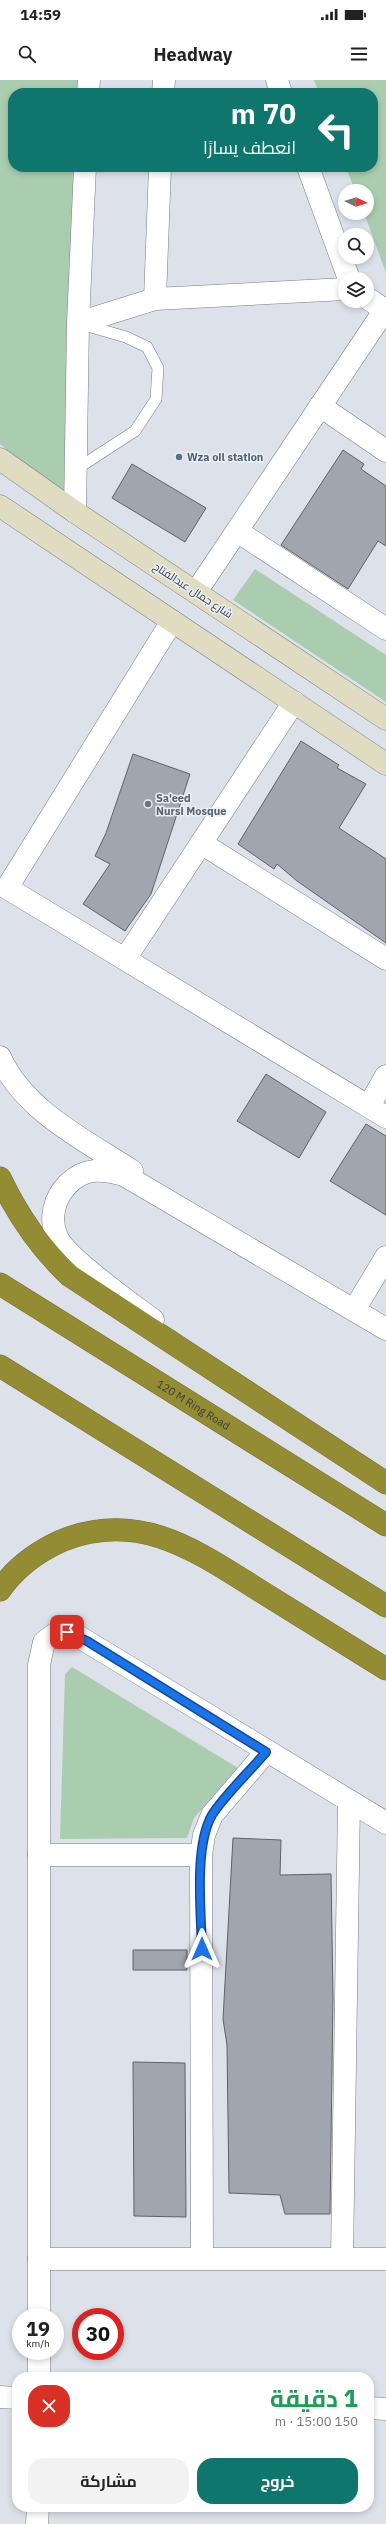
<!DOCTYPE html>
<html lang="ar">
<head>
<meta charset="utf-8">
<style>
  :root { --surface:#fff; --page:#f2f2f2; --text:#222; --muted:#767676; --accent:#0f766e }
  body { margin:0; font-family:"IBM Plex Sans",Cairo,sans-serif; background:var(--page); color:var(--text); direction:rtl; height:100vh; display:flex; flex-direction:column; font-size:15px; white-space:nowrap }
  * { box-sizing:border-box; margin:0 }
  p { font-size:13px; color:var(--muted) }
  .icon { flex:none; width:22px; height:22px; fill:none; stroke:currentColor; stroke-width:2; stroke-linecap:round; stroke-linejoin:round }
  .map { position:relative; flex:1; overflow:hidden; direction:ltr }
  .drawer { position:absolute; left:12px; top:2292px; width:362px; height:140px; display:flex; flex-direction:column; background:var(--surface); border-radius:16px; box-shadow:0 2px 6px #0003; direction:rtl }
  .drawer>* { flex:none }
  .guide { position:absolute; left:8px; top:8px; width:370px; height:84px; border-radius:16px; box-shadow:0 2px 6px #0003; direction:rtl; background:#0f766e; color:#fff; overflow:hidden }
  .needle { width:26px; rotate:95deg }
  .buttons { position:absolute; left:338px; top:104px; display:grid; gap:8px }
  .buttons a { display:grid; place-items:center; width:36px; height:36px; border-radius:50%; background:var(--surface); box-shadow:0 2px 6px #0003; font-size:20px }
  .speed { position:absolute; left:12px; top:2228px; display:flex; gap:8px; font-size:20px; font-weight:700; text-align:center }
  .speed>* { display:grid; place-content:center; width:52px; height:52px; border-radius:50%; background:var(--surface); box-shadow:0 2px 6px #0003; line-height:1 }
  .speed small { font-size:10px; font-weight:400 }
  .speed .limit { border:6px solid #d22; background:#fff; color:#111 }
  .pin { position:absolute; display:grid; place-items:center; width:34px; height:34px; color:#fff; margin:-17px; border-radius:8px; box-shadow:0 2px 6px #0006 }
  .me { position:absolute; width:44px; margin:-22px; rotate:0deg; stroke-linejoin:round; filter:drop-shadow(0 0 3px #0008) }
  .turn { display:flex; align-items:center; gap:14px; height:84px; padding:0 16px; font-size:18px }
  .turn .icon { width:52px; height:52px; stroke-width:2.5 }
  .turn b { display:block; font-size:28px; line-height:34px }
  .round { display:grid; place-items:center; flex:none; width:42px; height:42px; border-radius:16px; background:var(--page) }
  .overview { display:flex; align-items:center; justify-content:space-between; height:68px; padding:0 16px }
  h1 { font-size:24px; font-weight:700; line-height:30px; color:#1e9e55 }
  .action { display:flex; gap:8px; margin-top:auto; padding:8px 16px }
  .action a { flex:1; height:46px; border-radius:16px; background:var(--accent); color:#fff; font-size:16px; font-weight:700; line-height:46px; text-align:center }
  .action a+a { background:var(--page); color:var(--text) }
  .status { display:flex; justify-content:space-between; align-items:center; height:28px; padding:0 20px; background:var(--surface); direction:ltr }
  .status svg { height:11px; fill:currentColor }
  header { display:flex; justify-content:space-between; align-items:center; height:52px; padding:0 16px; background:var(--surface); font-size:18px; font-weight:700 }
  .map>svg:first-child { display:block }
  .green { fill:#aacdb0 }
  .building { fill:#a1a6ae; stroke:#5e6269 }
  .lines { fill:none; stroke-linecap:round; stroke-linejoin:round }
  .service-casing { stroke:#797d85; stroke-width:12 }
  .minor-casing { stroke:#797d85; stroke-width:23 }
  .tertiary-casing { stroke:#797d85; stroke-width:23 }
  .secondary-casing { stroke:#797d85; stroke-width:23 }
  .motorway-casing { stroke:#747037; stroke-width:23 }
  .service { stroke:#fff; stroke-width:11 }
  .minor { stroke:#fff; stroke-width:22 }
  .tertiary { stroke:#fff; stroke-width:22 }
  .secondary { stroke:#dfdcc2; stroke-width:22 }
  .motorway { stroke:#938c33; stroke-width:22 }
  .route-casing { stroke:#114b97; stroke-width:10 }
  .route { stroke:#1a73e8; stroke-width:7 }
  .service-dot { fill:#5c6f8a; stroke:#eaeff8; stroke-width:1.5 }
  .worship-dot { fill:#6b7280; stroke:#eaeff8; stroke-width:1.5 }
  .labels { text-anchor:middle; stroke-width:3; stroke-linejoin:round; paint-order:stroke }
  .service-label { font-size:11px; font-weight:bold; fill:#4e5e75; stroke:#eaeff8; text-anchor:start }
  .street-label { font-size:11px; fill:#3a3c3f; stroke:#eaeff8 }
  .worship-label { font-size:11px; font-weight:bold; fill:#5b616d; stroke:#eaeff8; text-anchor:start }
</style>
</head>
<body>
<div class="status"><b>14:59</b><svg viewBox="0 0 49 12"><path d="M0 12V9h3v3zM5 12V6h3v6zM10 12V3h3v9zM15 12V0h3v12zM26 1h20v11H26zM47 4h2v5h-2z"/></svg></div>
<header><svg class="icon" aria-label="menu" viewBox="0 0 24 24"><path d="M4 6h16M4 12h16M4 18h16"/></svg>Headway<svg class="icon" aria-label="search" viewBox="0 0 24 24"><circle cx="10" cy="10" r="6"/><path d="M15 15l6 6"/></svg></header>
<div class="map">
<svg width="386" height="2444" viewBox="0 0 386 2444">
  <rect width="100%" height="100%" fill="#dde2ea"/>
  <path class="green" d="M0 0H83L82 13H13V87H79L65 417 0 364Z
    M314 0H386V193L364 133H367V111H355L346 87H373V13H319Z
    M255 489 386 575V622L233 520Z
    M72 1587 238 1688 194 1738 187 1758 60 1759 65 1594Z"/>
  <path class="building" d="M343 370 364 384 361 389 386 406V466L378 461 348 509 281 465Z
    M132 384 206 428 185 462 112 418Z
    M301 661 339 685 337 688 366 704 339 748 386 779V863L297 801 277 784 274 789 238 764Z
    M133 674 190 694 151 814 125 851 83 824 110 784 95 776 106 753Z
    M266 994 326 1032 299 1078 237 1041Z
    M366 1044 386 1056V1135L330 1101Z
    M233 1758 281 1760 280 1795 331 1794 333 1918 330 2134H285L280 2115 229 2113 227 1965 223 1939Z
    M133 1870H187V1890H133Z
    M133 1982 185 1983 186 2137 134 2136Z"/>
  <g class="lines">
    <g class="service-casing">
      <path id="service" d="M75 390 135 351 156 319 158 288 147 267 126 257 84 245"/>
    </g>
    <g class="minor-casing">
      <path id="minor" d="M277 0 281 13
        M88 13 89 0
        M163 13 164 0
        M308 87 349 199
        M367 218 385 230
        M155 219 160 87
        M78 243 155 219 345 209
        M320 326 386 371
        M75 432 78 243 85 87
        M237 451 386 549
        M172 541 7 808 386 1037
        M201 763 386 879
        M125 879 294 622
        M369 1026 386 996
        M354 1230 386 1177
        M39 1775H201
        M39 2179H386
        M202 2179 201 1775 204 1755 212 1735 266 1672
        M342 2179 349 1722
        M0 2317 17 2318
        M369 2328 386 2329"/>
    </g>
    <g class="tertiary-casing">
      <path id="tertiary" d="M196 512 386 228
        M0 977C24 1031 85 1060 132 1091
        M153 1240C132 1224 67 1179 57 1157 49 1139 54 1118 68 1104 85 1087 103 1089 124 1095L386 1249
        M39 2237V1585L44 1562 58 1552 76 1555 386 1743
        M39 2271V2297
        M37 2444 38 2427"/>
    </g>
    <g class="secondary-casing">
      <path id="secondary" d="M0 379 75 432 386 639
        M0 426 386 684"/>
    </g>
    <g class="motorway-casing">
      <g id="motorway">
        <path d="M0 1098C18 1136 39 1167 70 1196L386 1403"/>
        <path id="s1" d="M0 1204 386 1445"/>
        <path d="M0 1286 386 1526"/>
        <path d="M0 1510C15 1488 37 1472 61 1461 143 1427 203 1476 270 1517 309 1541 347 1565 386 1589"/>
      </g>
    </g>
    <use href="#service" class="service"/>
    <use href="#minor" class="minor"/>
    <use href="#tertiary" class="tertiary"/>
    <use href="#secondary" class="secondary"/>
    <use href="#motorway" class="motorway"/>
  </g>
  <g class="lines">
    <g class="route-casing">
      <path id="route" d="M67 1552 87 1561 266 1672C251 1690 223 1717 212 1735 194 1766 201 1833 202 1869"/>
    </g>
    <use href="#route" class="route"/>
  </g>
  <circle class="service-dot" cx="179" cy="377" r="4"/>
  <circle class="worship-dot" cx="148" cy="724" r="4"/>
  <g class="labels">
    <g class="service-label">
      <text x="187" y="381">Wza oil station</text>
    </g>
    <g class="street-label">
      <text transform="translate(193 510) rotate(33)" y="4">شارع جمال عبدالفتاح</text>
      <text dy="4" stroke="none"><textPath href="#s1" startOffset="228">120 M Ring Road</textPath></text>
    </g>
    <g class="worship-label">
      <text x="156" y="722">Sa'eed<tspan x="156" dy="13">Nursi Mosque</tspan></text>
    </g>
  </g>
</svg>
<div class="buttons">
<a><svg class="needle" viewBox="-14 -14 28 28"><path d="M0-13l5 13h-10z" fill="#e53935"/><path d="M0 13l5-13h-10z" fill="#767676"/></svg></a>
<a><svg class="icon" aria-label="search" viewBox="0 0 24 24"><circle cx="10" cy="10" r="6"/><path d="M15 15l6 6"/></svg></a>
<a><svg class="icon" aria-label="layers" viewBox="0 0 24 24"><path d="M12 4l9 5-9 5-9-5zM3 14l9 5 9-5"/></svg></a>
</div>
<div class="speed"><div>19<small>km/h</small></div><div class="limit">30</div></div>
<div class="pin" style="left:67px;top:1552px;background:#d93025"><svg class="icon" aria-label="arrive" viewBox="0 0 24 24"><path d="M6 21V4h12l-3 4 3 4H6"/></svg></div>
<svg class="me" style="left:202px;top:1869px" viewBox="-20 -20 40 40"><path d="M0-17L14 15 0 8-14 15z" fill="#1a73e8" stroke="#fff" stroke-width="4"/></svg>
<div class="guide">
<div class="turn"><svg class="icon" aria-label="left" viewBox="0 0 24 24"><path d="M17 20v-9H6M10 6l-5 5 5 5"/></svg><div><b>70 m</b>انعطف يسارًا</div></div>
</div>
<section class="drawer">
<div class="overview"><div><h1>1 دقيقة</h1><p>150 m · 15:00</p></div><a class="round" style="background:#d93025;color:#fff"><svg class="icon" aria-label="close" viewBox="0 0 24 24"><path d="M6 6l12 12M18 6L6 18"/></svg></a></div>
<div class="action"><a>خروج</a><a>مشاركة</a></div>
</section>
</div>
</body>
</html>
